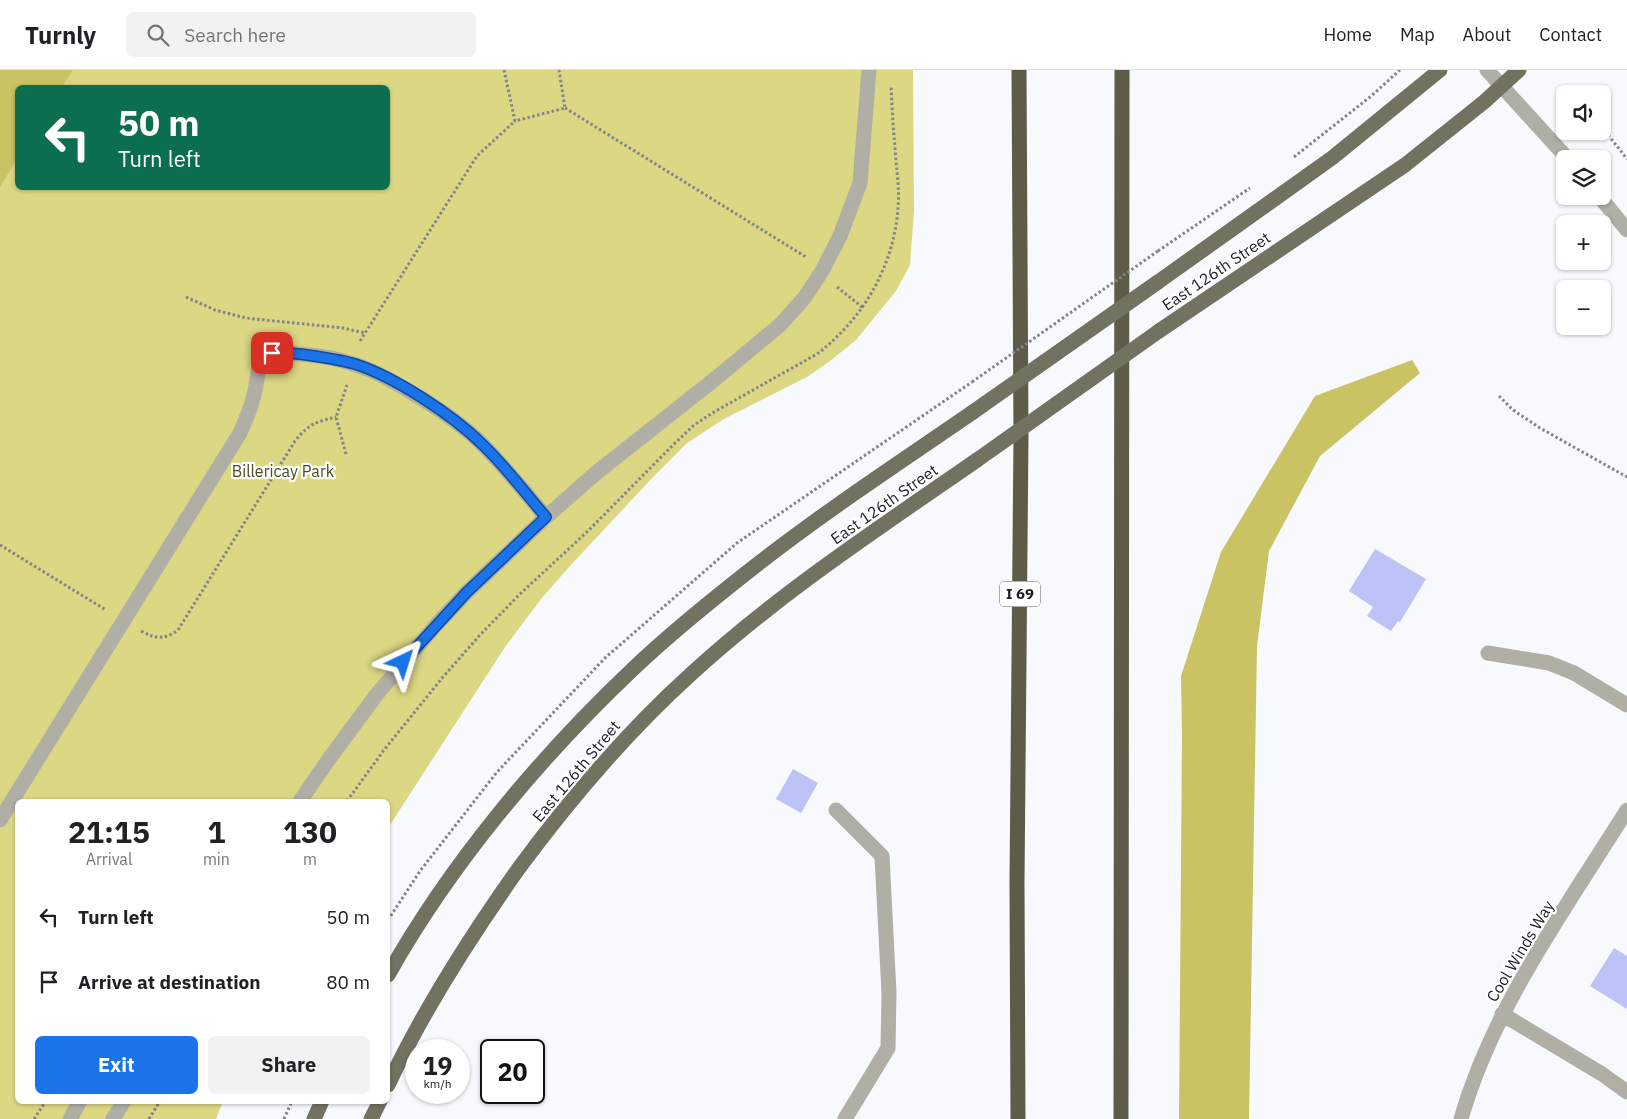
<!DOCTYPE html>
<html lang="en">
<head>
<meta charset="utf-8">
<style>
  :root { --surface:#fff; --page:#f2f2f2; --text:#202124; --muted:#757577; --line:#e0e0e0; --accent:#1a73e8 }
  body { margin:0; font-family:"IBM Plex Sans",sans-serif; background:var(--page); color:var(--text); height:100vh; display:flex; flex-direction:column; font-size:19px; white-space:nowrap }
  * { box-sizing:border-box; margin:0 }
  p { font-size:16px; color:var(--muted) }
  .icon { flex:none; width:28px; height:28px; fill:none; stroke:currentColor; stroke-width:2; stroke-linecap:round; stroke-linejoin:round }
  .map { position:relative; flex:1; overflow:hidden }
  .sheet { position:absolute; left:15px; top:729px; width:375px; height:305px; display:flex; flex-direction:column; background:var(--surface); border-radius:8px; box-shadow:0 1px 4px #0004 }
  .sheet>* { flex:none }
  .top-card { position:absolute; left:15px; top:15px; width:375px; height:105px; border-radius:8px; box-shadow:0 1px 4px #0004; background:#0b6e4f; color:#fff; overflow:hidden }
  .buttons { position:absolute; left:1556px; top:15px; display:grid; gap:10px }
  .buttons a { display:grid; place-items:center; width:55px; height:55px; border-radius:8px; background:var(--surface); box-shadow:0 1px 4px #0004; font-size:25px }
  .speed { position:absolute; left:405px; top:969px; display:flex; gap:10px; font-size:25px; font-weight:700; text-align:center }
  .speed>* { display:grid; place-content:center; width:65px; height:65px; border-radius:50%; background:var(--surface); box-shadow:0 1px 4px #0004; line-height:1 }
  .speed small { font-size:12px; font-weight:400 }
  .speed .limit { border:2px solid #111; border-radius:8px; background:#fff; color:#111 }
  .pin { position:absolute; display:grid; place-items:center; width:42px; height:42px; color:#fff; margin:-21px; border-radius:10px; box-shadow:0 2px 8px #0006 }
  .me { position:absolute; width:55px; margin:-28px; rotate:41deg; stroke-linejoin:round; filter:drop-shadow(0 0 4px #0008) }
  .turn { display:flex; align-items:center; gap:18px; height:105px; padding:0 20px; font-size:22px }
  .turn .icon { width:65px; height:65px; stroke-width:2.5 }
  .turn b { display:block; font-size:35px; line-height:42px }
  .eta { display:flex; justify-content:space-evenly; align-items:center; height:85px; text-align:center }
  .eta b { font-size:30px; font-weight:800; line-height:35px }
  .primary-button { display:flex; gap:10px; margin-top:auto; padding:10px 20px }
  .primary-button a { flex:1; height:58px; border-radius:8px; background:var(--accent); color:#fff; font-size:20px; font-weight:800; line-height:58px; text-align:center }
  .primary-button a+a { background:var(--page); color:var(--text) }
  ul { padding:0; list-style:none }
  li { display:flex; align-items:center; gap:15px; height:65px; padding:0 20px }
  li div { flex:1 }
  li b { display:block; font-size:19px }
  li em { font-style:normal }
  header { display:flex; align-items:center; gap:30px; box-sizing:border-box; height:70px; padding:0 25px; background:var(--surface); border-bottom:1px solid var(--line) }
  header strong { font-size:24px }
  nav { display:flex; gap:28px; margin-inline-start:auto; font-size:18px }
  .search { width:350px; height:45px; background:var(--page); display:flex; align-items:center; gap:12px; box-sizing:border-box; padding:0 18px; border-radius:8px; color:var(--muted); font-size:19px }
  .map>svg:first-child { display:block }
  .green { fill:#dbd783; fill-rule:evenodd }
  .forest { fill:#c9c363 }
  .building { fill:#bdc3f6 }
  .lines { fill:none; stroke-linecap:round; stroke-linejoin:round }
  .path { stroke:#83848a; stroke-width:3; stroke-dasharray:2.5 2.5; stroke-linecap:butt }
  .minor { stroke:#afafa5; stroke-width:15 }
  .major { stroke:#727261; stroke-width:15 }
  .highway { stroke:#5d5c49; stroke-width:15 }
  .path-bridge { stroke:#83848a; stroke-width:3; stroke-dasharray:2.5 2.5; stroke-linecap:butt }
  .major-bridge { stroke:#727261; stroke-width:15 }
  .route-casing { stroke:#114b97; stroke-width:12 }
  .route { stroke:#1a73e8; stroke-width:9 }
  .labels { text-anchor:middle; stroke-width:4.5; stroke-linejoin:round; paint-order:stroke }
  .shield { fill:#fff; stroke:#5f6066; stroke-width:1 }
  .shield-label { font-size:15px; font-weight:bold; fill:#1b1c24 }
  .street-label { font-size:16px; fill:#1b1c24; stroke:#fff }
  .park-label { font-size:16px; fill:#4e4b22; stroke:#fff }
</style>
</head>
<body>
<header>
<strong>Turnly</strong>
<div class="search"><svg class="icon" aria-label="search" viewBox="0 0 24 24"><circle cx="10" cy="10" r="6"/><path d="M15 15l6 6"/></svg>Search here</div>
<nav><a>Home</a><a>Map</a><a>About</a><a>Contact</a></nav>
</header>
<div class="map">
<svg width="1627" height="1049" viewBox="0 0 1627 1049">
  <rect width="100%" height="100%" fill="#f8f9fd"/>
  <path class="green" d="M0 0H913L914 141 910 195 896 221 856 270 830 291 807 307 724 349 687 373 654 406 569 497 541 529 505 577 388 758V731H18V1031H223L216 1049H0ZM18 18H388V118H18Z"/>
  <path class="forest" d="M0 0H73L62 17 18 18 17 89 0 117Z
    M1412 290 1420 303 1320 386 1269 481 1257 576 1249 1049H1179L1182 666 1181 606 1221 482 1315 326Z"/>
  <path class="building" d="M1375 479 1426 509 1400 552 1398 551 1391 561 1367 546 1373 537 1349 521Z
    M793 699 818 713 801 743 776 729Z
    M1614 878 1627 886V939L1590 916Z"/>
  <g class="lines">
    <path class="path" d="M504 0 515 51 565 38 559 0
      M1570 20 1574 24
      M565 38 806 187
      M1602 57 1627 89
      M1294 87 1370 27 1400 0
      M1158 181 1250 118
      M837 217 862 237
      M186 227 215 240 246 248 343 258 365 263
      M360 271 477 86 515 51
      M1499 326 1513 340 1540 358 1627 407
      M346 384 336 347 347 315
      M0 475 106 540
      M141 561C156 569 164 570 178 560L295 371C309 354 315 352 336 347
      M347 731 384 680 443 607 480 565 520 524 588 461 672 376 694 355 714 342 817 284C863 249 894 196 898 138 900 118 896 98 895 77 893 57 892 37 891 16
      M388 850 420 801 497 702 605 588 737 473 972 312
      M34 1049 46 1031
      M149 1049 160 1031
      M284 1049 292 1031"/>
    <path class="minor" d="M1487 0 1568 89
      M1599 126 1627 160
      M1488 583 1549 593 1574 603 1627 635
      M300 731 329 689 377 624 436 555 467 522 546 447 596 403 715 309 780 255 805 227 822 201 840 166 860 113 869 0
      M836 740 882 786 889 923 888 978 845 1049
      M0 750 240 363C254 332 257 318 260 284 297 281 338 286 372 301 388 308 404 318 419 327 442 341 464 356 483 375 505 397 525 422 546 447
      M1502 944 1602 1004 1627 1022
      M70 1049 80 1031
      M113 1049 124 1031
      M1461 1049C1493 937 1566 838 1627 740"/>
    <path class="major" d="M1158 212 1332 88 1440 0
      M1159 261 1405 95 1484 32 1519 0
      M388 905C451 793 540 687 634 598 672 562 713 529 754 497 824 442 899 393 973 342
      M388 1015C424 939 470 867 519 798 570 729 626 663 690 605 778 524 879 458 977 390
      M314 1049 322 1031
      M371 1049 380 1031"/>
    <path class="highway" d="M1018 1049 1017 812 1021 365 1019 0
      M1121 1049 1122 0"/>
    <path class="path-bridge" d="M972 312 1158 181"/>
    <path class="major-bridge" d="M973 342 1158 212
      M977 390 1159 261"/>
  </g>
  <g class="lines">
    <g class="route-casing">
      <path id="route" d="M272 283C286 282 300 284 314 286 327 288 342 290 355 294 395 307 453 345 483 375 506 397 525 423 546 447L467 522 403 592"/>
    </g>
    <use href="#route" class="route"/>
  </g>
  <g class="labels">
    <rect class="shield" x="1000" y="511.5" width="40" height="25" rx="4"/>
    <g class="shield-label">
      <text x="1020" y="529">I 69</text>
    </g>
    <g class="street-label">
      <text transform="translate(1216 201) rotate(-34)" y="6">East 126th Street</text>
      <text transform="translate(884 434) rotate(-35)" y="6">East 126th Street</text>
      <text transform="translate(576 701) rotate(-50)" y="6">East 126th Street</text>
      <text transform="translate(1520 881) rotate(-59)" y="6">Cool Winds Way</text>
    </g>
    <g class="park-label">
      <text x="283" y="407">Billericay Park</text>
    </g>
  </g>
</svg>
<div class="buttons">
<a><svg class="icon" aria-label="sound" viewBox="0 0 24 24"><path d="M4 9h4l5-4v14l-5-4H4zM17 9q2 3 0 6"/></svg></a>
<a><svg class="icon" aria-label="layers" viewBox="0 0 24 24"><path d="M12 4l9 5-9 5-9-5zM3 14l9 5 9-5"/></svg></a>
<a>+</a>
<a>−</a>
</div>
<div class="speed"><div>19<small>km/h</small></div><div class="limit">20</div></div>
<div class="pin" style="left:272px;top:283px;background:#d93025"><svg class="icon" aria-label="arrive" viewBox="0 0 24 24"><path d="M6 21V4h12l-3 4 3 4H6"/></svg></div>
<svg class="me" style="left:403px;top:592px" viewBox="-20 -20 40 40"><path d="M0-17L14 15 0 8-14 15z" fill="#1a73e8" stroke="#fff" stroke-width="4"/></svg>
<div class="top-card">
<div class="turn"><svg class="icon" aria-label="left" viewBox="0 0 24 24"><path d="M17 20v-9H6M10 6l-5 5 5 5"/></svg><div><b>50 m</b>Turn left</div></div>
</div>
<section class="sheet">
<div class="eta">
<div><b>21:15</b><p>Arrival</p></div>
<div><b>1</b><p>min</p></div>
<div><b>130</b><p>m</p></div>
</div>
<ul>
<li><svg class="icon" aria-label="left" viewBox="0 0 24 24"><path d="M17 20v-9H6M10 6l-5 5 5 5"/></svg><div><b>Turn left</b></div><em>50 m</em></li>
<li><svg class="icon" aria-label="arrive" viewBox="0 0 24 24"><path d="M6 21V4h12l-3 4 3 4H6"/></svg><div><b>Arrive at destination</b></div><em>80 m</em></li>
</ul>
<div class="primary-button"><a>Exit</a><a>Share</a></div>
</section>
</div>
</body>
</html>
